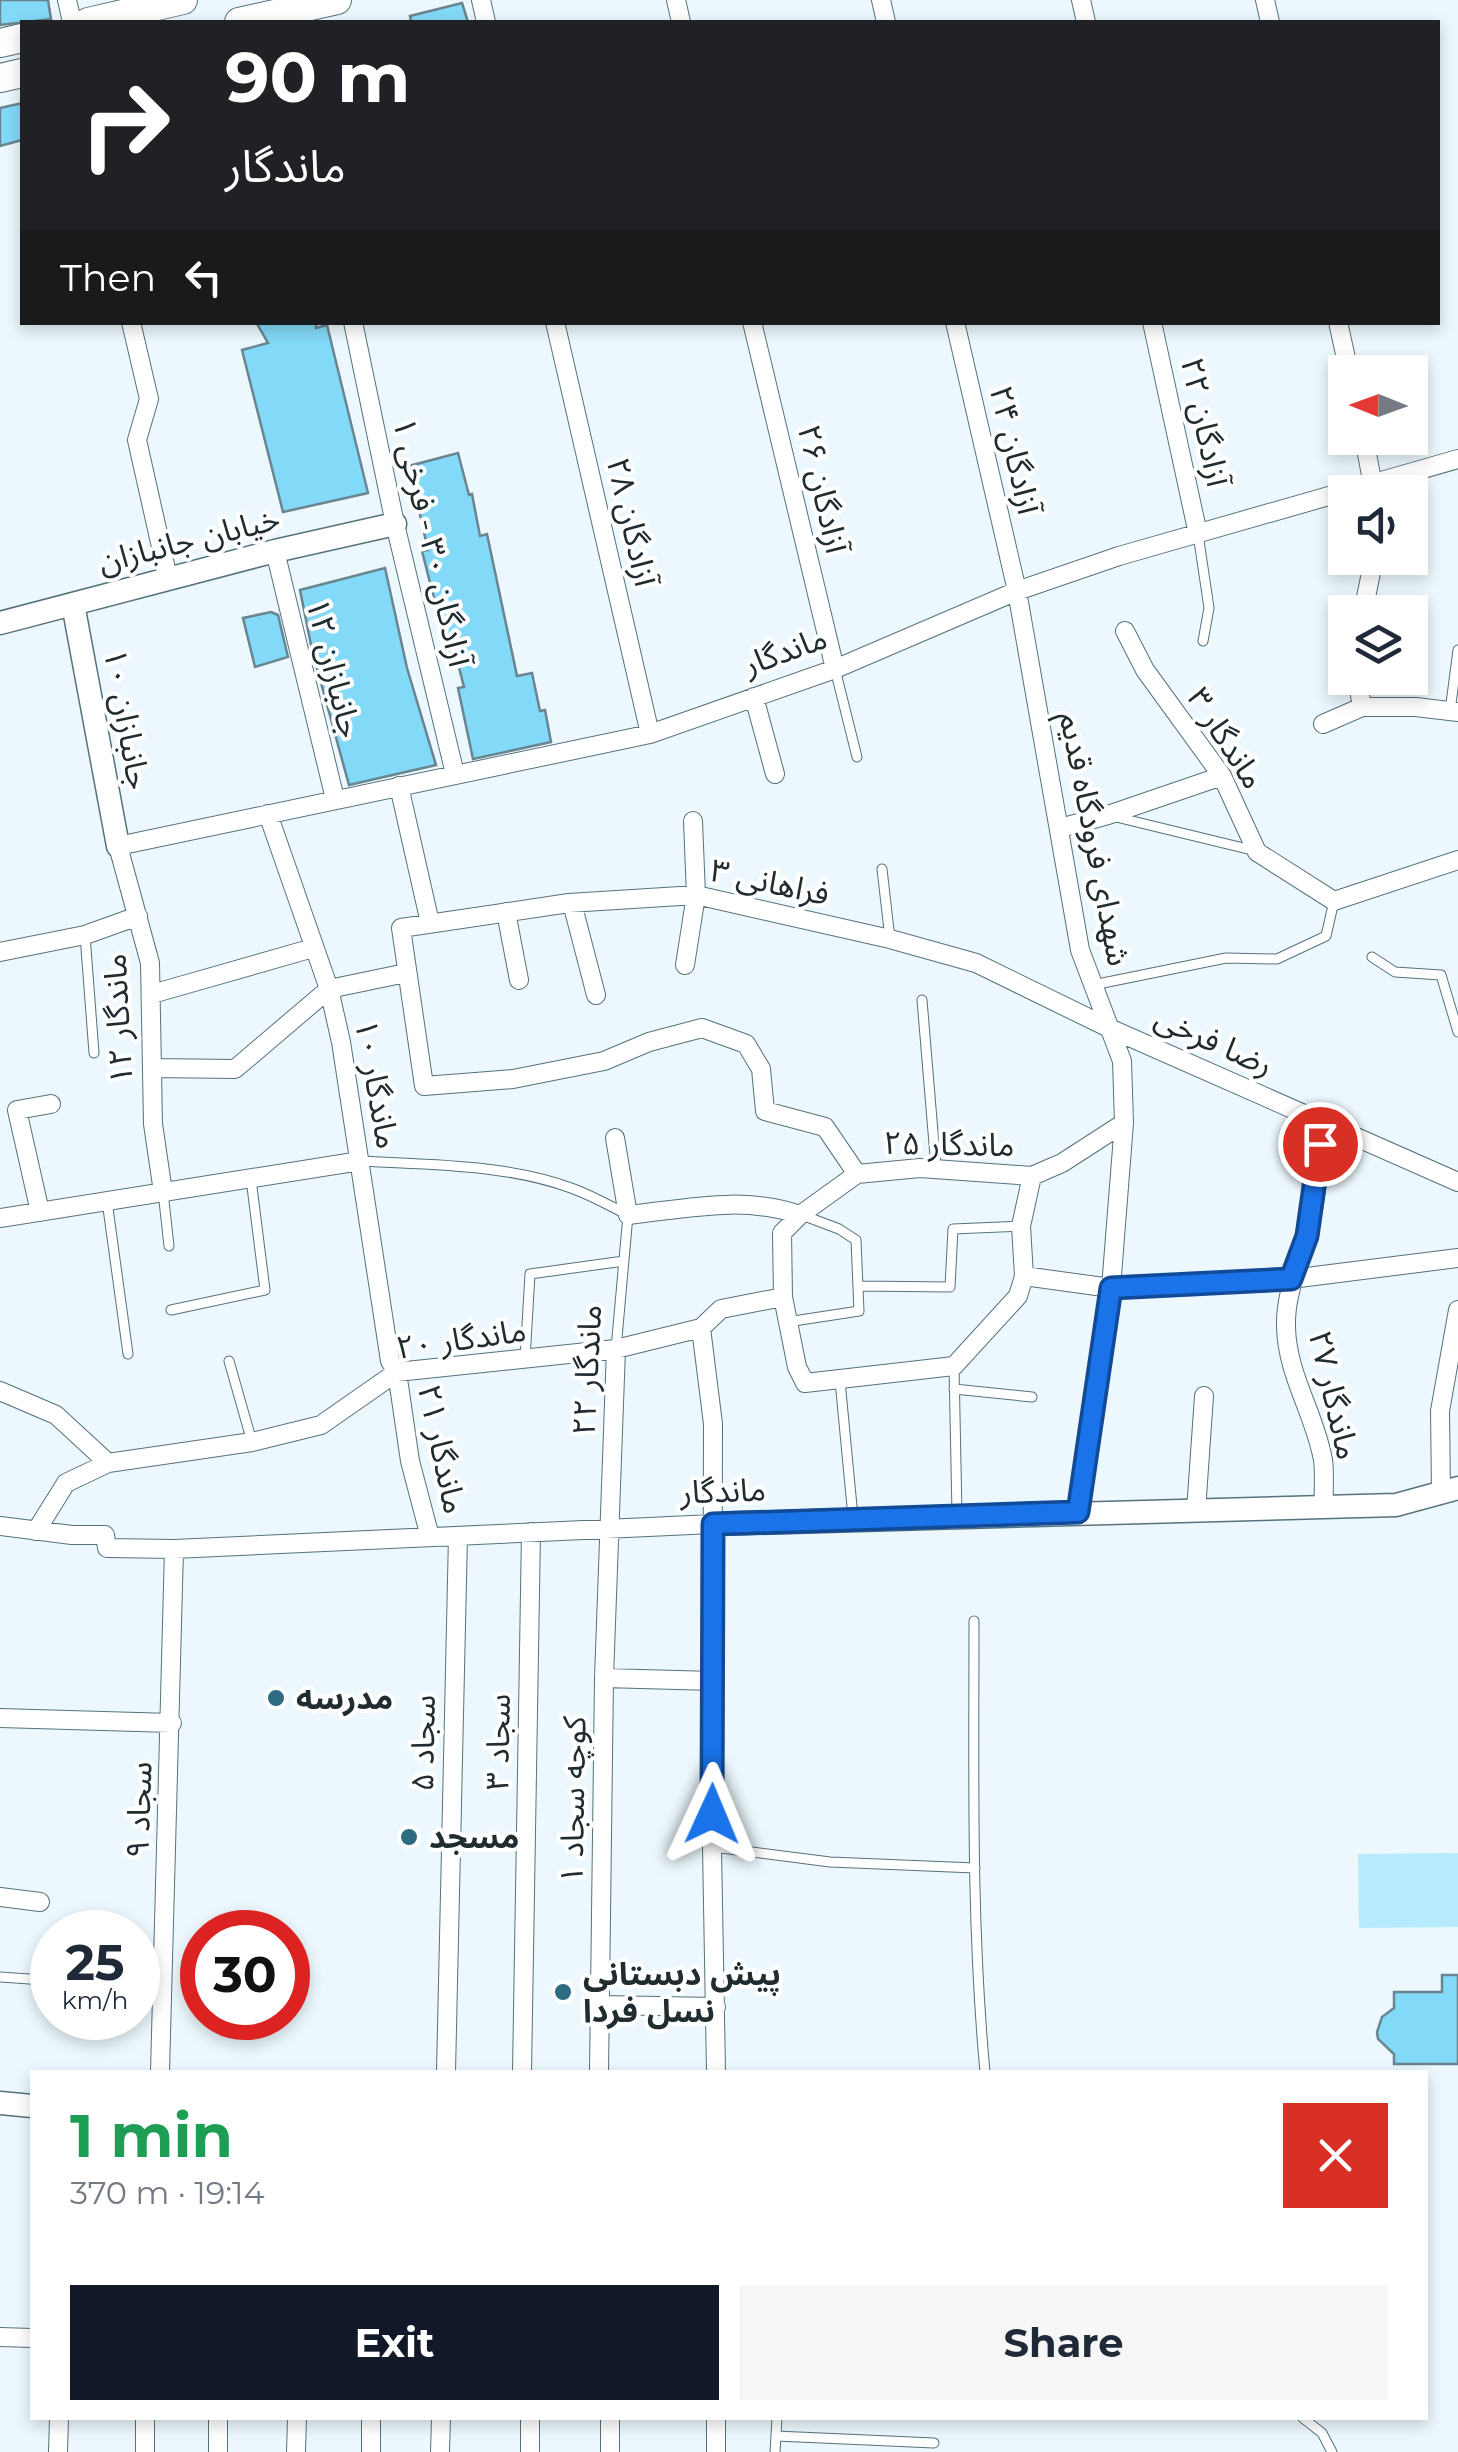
<!DOCTYPE html>
<html lang="en">
<head>
<meta charset="utf-8">
<style>
  :root { --surface:#fff; --page:#f6f6f7; --text:#1f2937; --muted:#747a83; --accent:#111827 }
  body { margin:0; font-family:Montserrat,"Noto Sans Arabic",sans-serif; background:var(--page); color:var(--text); height:100vh; display:flex; flex-direction:column; font-size:38px; white-space:nowrap }
  * { box-sizing:border-box; margin:0 }
  p { font-size:32px; color:var(--muted) }
  .icon { flex:none; width:55px; height:55px; fill:none; stroke:currentColor; stroke-width:2; stroke-linecap:round; stroke-linejoin:round }
  .map { position:relative; flex:1; overflow:hidden }
  .sheet { position:absolute; left:30px; top:2070px; width:1398px; height:350px; display:flex; flex-direction:column; background:var(--surface); border-radius:0px; box-shadow:0 5px 15px #0003 }
  .sheet>* { flex:none }
  .banner { position:absolute; left:20px; top:20px; width:1420px; height:305px; border-radius:0px; box-shadow:0 5px 15px #0003; background:#202124; color:#fff; overflow:hidden }
  .needle { width:65px; rotate:271deg }
  .tools { position:absolute; left:1328px; top:355px; display:grid; gap:20px }
  .tools a { display:grid; place-items:center; width:100px; height:100px; border-radius:0px; background:var(--surface); box-shadow:0 5px 15px #0003; font-size:50px }
  .speed { position:absolute; left:30px; top:1910px; display:flex; gap:20px; font-size:50px; font-weight:700; text-align:center }
  .speed>* { display:grid; place-content:center; width:130px; height:130px; border-radius:50%; background:var(--surface); box-shadow:0 5px 15px #0003; line-height:1 }
  .speed small { font-size:25px; font-weight:400 }
  .speed .limit { border:15px solid #d22; background:#fff; color:#111 }
  .pin { position:absolute; display:grid; place-items:center; width:85px; height:85px; color:#fff; margin:-42px; border:5px solid #fff; border-radius:50%; box-shadow:0 2px 10px #0007 }
  .me { position:absolute; width:110px; margin:-55px; rotate:1deg; stroke-linejoin:round; filter:drop-shadow(0 0 8px #0008) }
  .turn { display:flex; align-items:center; gap:35px; height:210px; padding:0 40px; font-size:45px }
  .turn .icon { width:130px; height:130px; stroke-width:2.5 }
  .turn b { display:block; font-size:70px; line-height:85px }
  .then { display:flex; align-items:center; height:95px; padding:0 40px; background:#0003; gap:20px; font-size:38px }
  .round { display:grid; place-items:center; flex:none; width:105px; height:105px; border-radius:0px; background:var(--page) }
  .head { display:flex; align-items:center; justify-content:space-between; height:170px; padding:0 40px }
  h1 { font-size:60px; font-weight:700; line-height:75px; color:#1e9e55 }
  .primary-button { display:flex; gap:20px; margin-top:auto; padding:20px 40px }
  .primary-button a { flex:1; height:115px; border-radius:0px; background:var(--accent); color:#fff; font-size:40px; font-weight:700; line-height:115px; text-align:center }
  .primary-button a+a { background:var(--page); color:var(--text) }
  .map>svg:first-child { display:block }
  .pitch { fill:#b6ebfe }
  .building { fill:#83d9f8; stroke:#698590; stroke-width:2.5 }
  .lines { fill:none; stroke-linecap:round; stroke-linejoin:round }
  .service-casing { stroke:#56727d; stroke-width:11 }
  .minor-casing { stroke:#56727d; stroke-width:20 }
  .tertiary-casing { stroke:#56727d; stroke-width:25 }
  .secondary-casing { stroke:#56727d; stroke-width:30 }
  .service { stroke:#fff; stroke-width:9 }
  .minor { stroke:#fff; stroke-width:18 }
  .tertiary { stroke:#fff; stroke-width:22 }
  .secondary { stroke:#fff; stroke-width:28 }
  .route-casing { stroke:#114b97; stroke-width:25 }
  .route { stroke:#1a73e8; stroke-width:18 }
  .poi-dot { fill:#2d6c81; stroke:#fff; stroke-width:4 }
  .labels { text-anchor:middle; stroke-width:8; stroke-linejoin:round; paint-order:stroke }
  .street-label { font-size:32px; fill:#202c30; stroke:#fff }
  .poi-label { font-size:32px; font-weight:bold; fill:#202c30; stroke:#fff; text-anchor:start }
</style>
</head>
<body>
<div class="map">
<svg width="1458" height="2452" viewBox="0 0 1458 2452">
  <rect width="100%" height="100%" fill="#ecf8fd"/>
  <path class="pitch" d="M1458 1853V1927L1359 1928 1358 1854Z"/>
  <path class="building" d="M0 0H48L51 19 0 25Z
    M462 3 468 22H411L410 16Z
    M22 103V140L0 146V108Z
    M256 322H316V328L327 325 368 493 283 512 242 350 268 343Z
    M458 453 469 495 472 494 480 536 487 534 517 676 532 673 540 711 545 710 551 742 473 759 458 688 464 687 455 652 448 654 422 551 428 550 409 466Z
    M385 568 407 668 436 765 349 785 312 650 300 590Z
    M271 612 278 615 288 657 255 667 243 618Z
    M1442 1975H1458V2064H1394V2054L1378 2039 1377 2032 1382 2017 1394 2008V1992H1442Z"/>
  <g class="lines">
    <g class="service-casing">
      <path id="service" d="M1198 534 1209 608 1203 641
        M835 669 857 757
        M1450 711 1458 650
        M1116 817 1256 851
        M882 869 890 939
        M85 935 94 1053
        M1372 957 1395 972 1441 975 1458 1032
        M1093 985 1226 958 1277 959 1326 936 1334 901
        M922 1000 936 1168
        M360 1161C429 1165 506 1164 571 1188 591 1195 610 1206 628 1215L616 1349
        M163 1192 169 1246
        M107 1201 128 1354
        M858 1286 950 1287 953 1229 1021 1226
        M171 1310 265 1290 251 1179
        M787 1322 859 1311 856 1240 839 1229 802 1215
        M525 1359 530 1274 624 1261
        M229 1361 252 1442
        M954 1366 957 1514
        M840 1381 853 1517
        M954 1389 1032 1397
        M974 1621C974 1772 971 1923 985 2072
        M713 1847 830 1862 975 1868
        M0 1977 44 1980
        M1303 2418 1322 2433 1332 2452
        M776 2436 934 2443
        M775 2452 777 2418"/>
    </g>
    <g class="minor-casing">
      <path id="minor" d="M67 0 72 22
        M481 0 486 22
        M676 0 681 22
        M881 0 886 22
        M1081 0 1086 22
        M1265 0 1270 22
        M131 322 149 399 137 440 168 578
        M353 322 395 524 455 774
        M555 322 650 734
        M752 322 835 669
        M955 322 1017 591 1080 950 1122 1061 1124 1123 1111 1288 1078 1512
        M1152 322 1198 534
        M1338 322 1349 372
        M1364 438 1374 491
        M275 551 335 799
        M1363 612 1374 558
        M1125 631 1145 670 1222 776 1257 852 1334 901 1458 860
        M1357 678 1362 707H1416L1458 712
        M754 697 775 774
        M1323 724 1362 707
        M399 786 430 923
        M268 814 329 989 341 1042 390 1361 397 1372 410 1461 430 1537
        M1060 828 1108 815 1222 776
        M572 903 596 995
        M506 912 519 980
        M0 952 85 935 138 916
        M685 965 696 895 693 821
        M152 994 313 948
        M153 1068 235 1069 329 989 406 973
        M1322 1122C1319 1160 1317 1200 1307 1237 1298 1267 1285 1295 1286 1327 1287 1375 1315 1414 1323 1460 1325 1475 1323 1492 1324 1507
        M615 1138 628 1215C686 1209 743 1195 800 1215
        M1032 1176 1062 1163 1124 1123
        M163 1192 153 1124 150 963 118 846 650 734 835 669 1017 591 1119 556 1458 459
        M40 1212 17 1110 51 1104
        M0 1218 360 1161
        M1024 1276 1111 1288 1291 1279 1458 1258
        M783 1297 797 1367 805 1383 954 1366 1018 1296 1024 1276 1021 1226 1032 1176 920 1168 857 1174
        M0 1391 56 1415 108 1463
        M1441 1492 1440 1411 1458 1310
        M1196 1511 1204 1396
        M0 1526 72 1535H105L107 1548 174 1549 713 1524
        M36 1531 66 1483 108 1463 252 1442 321 1425 397 1372 616 1349 701 1328
        M604 1678 714 1681
        M0 1718 172 1723
        M0 1897 40 1902
        M600 2005 716 2007
        M160 2072 174 1549
        M446 2072 458 1536
        M522 2072 531 1532
        M599 2072 604 1678 616 1349
        M716 2072 712 1847 713 1424 701 1328 721 1309 783 1297 782 1233 800 1215 857 1174 825 1127 765 1111 761 1069 746 1044 702 1028 649 1042 604 1061 513 1079 424 1086 401 928 569 903 696 895 890 939 976 963 1109 1028 1458 1182
        M0 2337 32 2338
        M218 2418V2452
        M58 2452 59 2418
        M145 2452V2418
        M296 2452 297 2418
        M371 2452V2418
        M440 2452 441 2418
        M530 2452V2418
        M610 2452V2418
        M716 2452V2418"/>
    </g>
    <g class="tertiary-casing">
      <path id="tertiary" d="M73 604 118 846
        M0 623 275 551 395 524
        M713 1524 1396 1505 1458 1488
        M0 2103 32 2106"/>
    </g>
    <g class="secondary-casing">
      <path id="secondary" d="M88 22 183 0
        M239 22 337 0
        M0 43 22 38
        M0 78 22 73"/>
    </g>
    <use href="#service" class="service"/>
    <use href="#minor" class="minor"/>
    <use href="#tertiary" class="tertiary"/>
    <use href="#secondary" class="secondary"/>
  </g>
  <g class="lines">
    <g class="route-casing">
      <path id="route" d="M712 1814 713 1524 1078 1512 1111 1288 1291 1279 1307 1236 1320 1144"/>
    </g>
    <use href="#route" class="route"/>
  </g>
  <g class="poi-dot">
    <circle cx="276" cy="1698" r="10"/>
    <circle cx="409" cy="1837" r="10"/>
    <circle cx="563" cy="1992" r="10"/>
  </g>
  <g class="labels">
    <g class="street-label">
      <text transform="translate(1205 422) rotate(78)" y="11">آزادگان ۲۲</text>
      <text transform="translate(1015 450) rotate(77)" y="11">آزادگان ۲۴</text>
      <text transform="translate(823 489) rotate(77)" y="11">آزادگان ۲۶</text>
      <text transform="translate(632 522) rotate(77)" y="11">آزادگان ۲۸</text>
      <text transform="translate(189 540) rotate(-14)" y="11">خیابان جانبازان</text>
      <text transform="translate(432 542) rotate(77)" y="11">آزادگان ۳۰ - فرخی ۱</text>
      <text transform="translate(785 651) rotate(-20)" y="11">ماندگار</text>
      <text transform="translate(334 668) rotate(76)" y="11">جانبازان ۱۲</text>
      <text transform="translate(127 719) rotate(80)" y="11">جانبازان ۱۰</text>
      <text transform="translate(1226 738) rotate(57)" y="11">ماندگار ۳</text>
      <text transform="translate(1095 839) rotate(79)" y="11">شهدای فرودگاه قدیم</text>
      <text transform="translate(770 882) rotate(12)" y="11">فراهانی ۳</text>
      <text transform="translate(118 1019) rotate(-93)" y="11">ماندگار ۱۲</text>
      <text transform="translate(1214 1041) rotate(24)" y="11">رضا فرخی</text>
      <text transform="translate(377 1084) rotate(80)" y="11">ماندگار ۱۰</text>
      <text transform="translate(949 1144) rotate(1)" y="11">ماندگار ۲۵</text>
      <text transform="translate(461 1339) rotate(-8)" y="11">ماندگار ۲۰</text>
      <text transform="translate(587 1370) rotate(-87)" y="11">ماندگار ۲۲</text>
      <text transform="translate(1334 1395) rotate(77)" y="11">ماندگار ۲۷</text>
      <text transform="translate(442 1449) rotate(78)" y="11">ماندگار ۲۱</text>
      <text transform="translate(723 1491) rotate(-2)" y="11">ماندگار</text>
      <text transform="translate(498 1742) rotate(-89)" y="11">سجاد ۳</text>
      <text transform="translate(423 1743) rotate(-89)" y="11">سجاد ۵</text>
      <text transform="translate(573 1800) rotate(-89)" y="11">کوچه سجاد ۱</text>
      <text transform="translate(139 1810) rotate(-88)" y="11">سجاد ۹</text>
    </g>
    <g class="poi-label">
      <text x="296" y="1709">مدرسه</text>
      <text x="429" y="1848">مسجد</text>
      <text x="583" y="1985">پیش دبستانی<tspan x="583" dy="37">نسل فردا</tspan></text>
    </g>
  </g>
</svg>
<div class="tools">
<a><svg class="needle" viewBox="-14 -14 28 28"><path d="M0-13l5 13h-10z" fill="#e53935"/><path d="M0 13l5-13h-10z" fill="#747a83"/></svg></a>
<a><svg class="icon" aria-label="sound" viewBox="0 0 24 24"><path d="M4 9h4l5-4v14l-5-4H4zM17 9q2 3 0 6"/></svg></a>
<a><svg class="icon" aria-label="layers" viewBox="0 0 24 24"><path d="M12 4l9 5-9 5-9-5zM3 14l9 5 9-5"/></svg></a>
</div>
<div class="speed"><div>25<small>km/h</small></div><div class="limit">30</div></div>
<div class="pin" style="left:1320px;top:1144px;background:#d93025"><svg class="icon" aria-label="arrive" viewBox="0 0 24 24"><path d="M6 21V4h12l-3 4 3 4H6"/></svg></div>
<svg class="me" style="left:712px;top:1814px" viewBox="-20 -20 40 40"><path d="M0-17L14 15 0 8-14 15z" fill="#1a73e8" stroke="#fff" stroke-width="4"/></svg>
<div class="banner">
<div class="turn"><svg class="icon" aria-label="right" viewBox="0 0 24 24"><path d="M7 20v-9h11M14 6l5 5-5 5"/></svg><div><b>90 m</b>ماندگار</div></div>
<div class="then">Then<svg class="icon" aria-label="left" viewBox="0 0 24 24"><path d="M17 20v-9H6M10 6l-5 5 5 5"/></svg></div>
</div>
<section class="sheet">
<div class="head"><div><h1>1 min</h1><p>370 m · 19:14</p></div><a class="round" style="background:#d93025;color:#fff"><svg class="icon" aria-label="close" viewBox="0 0 24 24"><path d="M6 6l12 12M18 6L6 18"/></svg></a></div>
<div class="primary-button"><a>Exit</a><a>Share</a></div>
</section>
</div>
</body>
</html>
